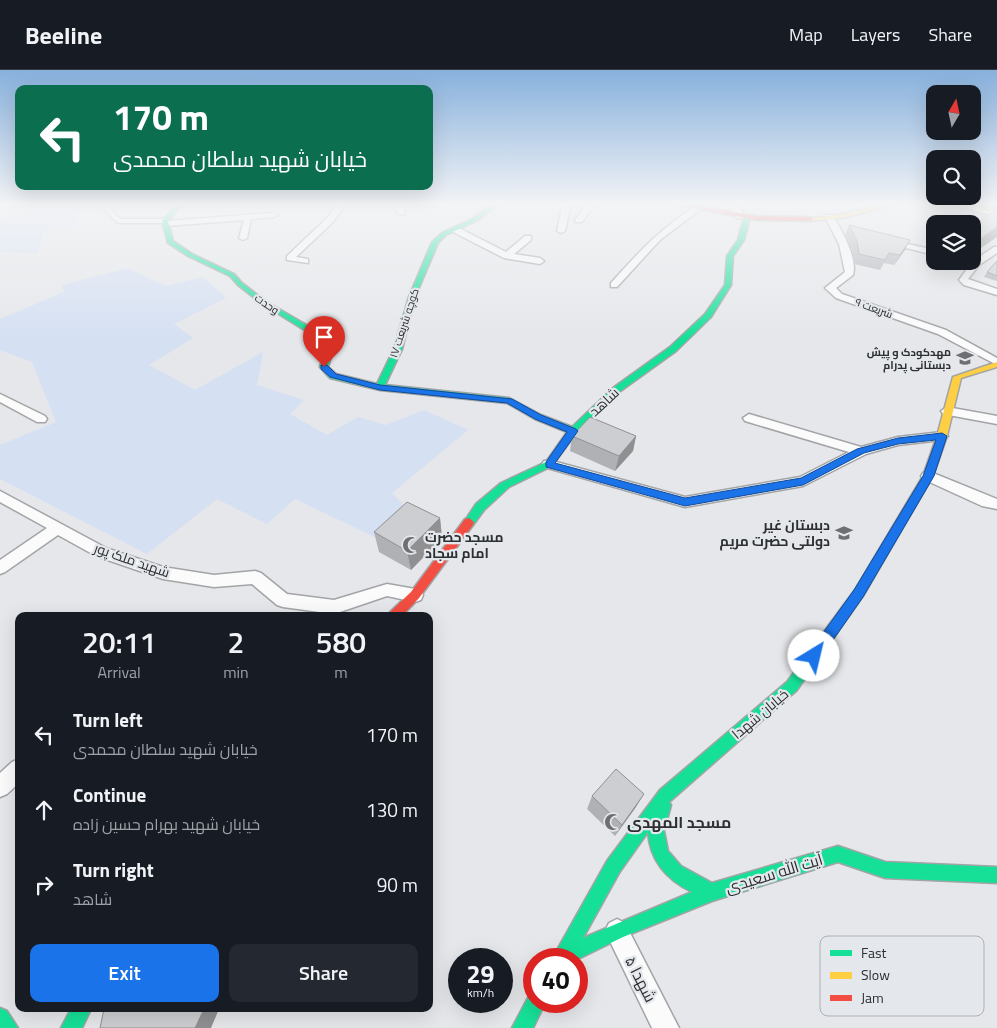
<!DOCTYPE html>
<html lang="en">
<head>
<meta charset="utf-8">
<style>
  :root { --surface:#171b24; --page:#242831; --text:#f1f3f6; --muted:#9ea1a6; --line:#363941; --accent:#1a73e8 }
  body { margin:0; font-family:"Titillium Web",Cairo,sans-serif; background:var(--page); color:var(--text); height:100vh; display:flex; flex-direction:column; font-size:19px; white-space:nowrap }
  * { box-sizing:border-box; margin:0 }
  p { font-size:16px; color:var(--muted) }
  .icon { flex:none; width:28px; height:28px; fill:none; stroke:currentColor; stroke-width:2; stroke-linecap:round; stroke-linejoin:round }
  .map { position:relative; flex:1; overflow:hidden }
  .panel { position:absolute; left:15px; top:542px; width:418px; height:400px; display:flex; flex-direction:column; background:var(--surface); border-radius:10px; box-shadow:0 5px 20px #0002 }
  .panel>* { flex:none }
  .hud { position:absolute; left:15px; top:15px; width:418px; height:105px; border-radius:10px; box-shadow:0 5px 20px #0002; background:#0b6e4f; color:#fff; overflow:hidden }
  .needle { width:32px; rotate:9deg }
  .fabs { position:absolute; left:926px; top:15px; display:grid; gap:10px }
  .fabs a { display:grid; place-items:center; width:55px; height:55px; border-radius:10px; background:var(--surface); box-shadow:0 5px 20px #0002; font-size:25px }
  .speed { position:absolute; left:448px; top:878px; display:flex; gap:10px; font-size:25px; font-weight:700; text-align:center }
  .speed>* { display:grid; place-content:center; width:65px; height:65px; border-radius:50%; background:var(--surface); box-shadow:0 5px 20px #0002; line-height:1 }
  .speed small { font-size:12px; font-weight:400 }
  .speed .limit { border:8px solid #d22; background:#fff; color:#111 }
  .pin { position:absolute; display:grid; place-items:center; width:42px; height:42px; color:#fff; margin:-51px -21px; border-radius:50% 50% 50% 0; rotate:-45deg; box-shadow:0 0 5px #0007 }
  .pin .icon { rotate:45deg }
  .me { position:absolute; width:55px; margin:-28px; rotate:36deg; stroke-linejoin:round; filter:drop-shadow(0 0 4px #0008) }
  .turn { display:flex; align-items:center; gap:18px; height:105px; padding:0 15px; font-size:22px }
  .turn .icon { width:65px; height:65px; stroke-width:2.5 }
  .turn b { display:block; font-size:35px; line-height:42px }
  .eta { display:flex; justify-content:space-evenly; align-items:center; height:85px; text-align:center }
  .eta b { font-size:30px; font-weight:600; line-height:35px }
  .button { display:flex; gap:10px; margin-top:auto; padding:10px 15px }
  .button a { flex:1; height:58px; border-radius:10px; background:var(--accent); color:#fff; font-size:20px; font-weight:600; line-height:58px; text-align:center }
  .button a+a { background:var(--page); color:var(--text) }
  ul { padding:0; list-style:none }
  li { display:flex; align-items:center; gap:15px; height:75px; padding:0 15px }
  li div { flex:1 }
  li b { display:block; font-size:19px }
  li em { font-style:normal }
  header { display:flex; align-items:center; gap:30px; box-sizing:border-box; height:70px; padding:0 25px; background:var(--surface); border-bottom:1px solid var(--line) }
  header strong { font-size:24px }
  nav { display:flex; gap:28px; margin-inline-start:auto; font-size:18px }
  .map>svg:first-child { display:block }
  .green { fill:#d5e0f3 }
  .lines { fill:none; stroke-linecap:round; stroke-linejoin:round }
  .street-casing { stroke:#a2a4a6; stroke-width:3 }
  .fast-casing { stroke:#a2a4a6; stroke-width:3 }
  .slow-casing { stroke:#a2a4a6; stroke-width:3 }
  .jam-casing { stroke:#a2a4a6; stroke-width:3 }
  .street { fill:#fbfbfc; fill-rule:evenodd }
  .fast { fill:#16e098; fill-rule:evenodd }
  .slow { fill:#ffcf43; fill-rule:evenodd }
  .jam { fill:#f24e42; fill-rule:evenodd }
  .wall { fill:#b0b1b4 }
  .shaded-wall { fill:#909092 }
  .building { fill:#cdced1; stroke:#909092 }
  .route { fill:#1a73e8; stroke:#114b97 }
  .labels { text-anchor:middle; stroke-width:4.5; stroke-linejoin:round; paint-order:stroke }
  .far-street-label { font-size:11px; fill:#2e2f31; stroke:#e4e7eb }
  .far-poi-label { font-size:11px; font-weight:bold; fill:#2e2f31; stroke:#e4e7eb; text-anchor:end }
  .street-label { font-size:14px; fill:#2e2f31; stroke:#e4e7eb }
  .poi-label { font-size:14px; font-weight:bold; fill:#2e2f31; stroke:#e4e7eb; text-anchor:end }
  .near-poi-label { font-size:16px; font-weight:bold; fill:#2e2f31; stroke:#e4e7eb; text-anchor:start }
  .near-street-label { font-size:16px; fill:#2e2f31; stroke:#e4e7eb }
  .key { fill:#e4e7eb; stroke:#adb0b3; stroke-width:1 }
  .key-label { font-size:14px; fill:#2e2f31 }
</style>
</head>
<body>
<header>
<strong>Beeline</strong>
<nav><a>Map</a><a>Layers</a><a>Share</a></nav>
</header>
<div class="map">
<svg width="997" height="958" viewBox="0 0 997 958">
  <rect width="100%" height="100%" fill="#e5e7ea"/>
  <path class="green" d="M74 138 78 157 59 158 43 163 38 183 0 182V148L38 139Z
    M128 198 166 216 203 207 226 228 174 254 193 268 149 295 195 320 263 282 257 315 304 330 290 344 327 365 358 347 386 355 424 340 468 360 392 423 409 440 381 470 295 429 267 454 217 429 147 484 0 409V375L56 352 32 292 0 280V249L64 222 62 215Z"/>
  <g class="lines">
    <g class="street-casing">
      <path id="street" d="M98 134H106L120 149H165L168 151 274 143 278 145 274 147 251 149 247 168 243 170 239 168 244 150 166 156 163 153H118Z
        M338 134H346L333 152 296 187 308 189V193L287 190V186L327 148Z
        M398 134H406L404 145 397 143Z
        M563 134H571L565 161 561 163 557 161Z
        M587 134H595L582 152H576L575 150Z
        M728 134 739 135 744 146 743 148H737Z
        M951 134H964L997 143V147Z
        M694 137 701 139 660 170 617 217H611V213C639 182 659 160 694 137Z
        M826 145H832C841 159 858 188 853 205L836 218 842 224 946 260 997 288V295L938 264 836 228 825 218 845 202 839 174 825 147Z
        M453 158H459L506 182 525 166H531V170L514 184 540 188 544 191 540 194 504 188 453 162Z
        M885 169 935 180V185L885 173Z
        M994 177H997V183L979 195 968 209 997 219V225L964 215 959 210 973 191Z
        M0 324 45 346 47 349 45 352H37L0 332Z
        M947 337 997 346V354L943 344 941 341Z
        M749 344 861 377 898 367 942 362 948 366 942 370 898 375 866 384 803 416 685 437 544 397 542 394 544 391 549 390 685 427 800 407 849 382 745 351 743 348Z
        M928 401 997 429V439L982 436 923 409 921 406 923 403Z
        M0 421 106 478 163 497 214 505 255 501 261 503 287 524 334 530 387 514 421 520 423 525 421 530 415 532 387 526 334 544 283 537 277 535 252 514 214 517 163 509 96 486 58 465 5 502 0 504V490L47 458 0 432Z
        M19 689V713L7 724 0 727V703L12 692Z
        M617 849 625 853 679 958H652L605 861 609 853Z"/>
    </g>
    <g class="fast-casing">
      <path id="fast" d="M177 134H183L168 151 173 171 192 184 234 204 242 213 265 231 334 271 335 273 328 297 336 304 377 314 394 279 409 227 432 172 442 163 474 148 491 134H498L478 150 446 165 438 173 415 227 402 279 385 315 509 328 541 345 572 357 613 318 670 277 705 244 725 215 727 186 738 170 744 147 747 145 750 147 744 170 733 186 731 215 711 247 676 281 619 322 576 363 552 396 509 417 484 440 473 455 469 456 464 452 476 434 501 413 546 392 567 362 535 349 507 333 380 320 330 308 320 297 327 274 261 233 238 215 230 206 188 186 168 173 162 151Z
        M833 554 837 555 839 559 837 563 797 620 669 732 671 735 664 761 668 781 681 796 712 813 838 776 885 792 997 797V813L885 808 838 792 712 831 623 867 576 890 552 889 607 791 660 720 787 612 829 555ZM648 762C650 791 667 810 692 822L583 868 619 803Z
        M534 923V931H546L533 958H512L530 924Z
        M0 938 7 941 18 958H0Z
        M71 939H91L82 958H61Z"/>
    </g>
    <g class="slow-casing">
      <path id="slow" d="M885 134H895L843 148 810 151 807 149 843 144Z
        M967 134H977L997 139V143Z
        M997 292V297L961 308 947 366 933 406 863 526 837 563 833 564 829 563 827 559 829 555 855 520 923 406 937 366 953 307Z"/>
    </g>
    <g class="jam-casing">
      <path id="jam" d="M673 134H686L756 146 810 147 813 149 810 151 756 150Z
        M469 448 474 452 473 455 419 528 402 546H388L390 542 411 522 465 449Z"/>
    </g>
    <use href="#street" class="street"/>
    <use href="#fast" class="fast"/>
    <use href="#slow" class="slow"/>
    <use href="#jam" class="jam"/>
  </g>
  <path class="wall" d="M997 139 972 184V156Z
    M849 155 905 180 894 195 884 193 880 200 854 194 852 180 845 165Z
    M997 191V211L984 207 987 202Z
    M572 366H636L633 381 615 401 570 381Z
    M440 448 442 468 411 500 379 482 374 462Z
    M592 726 636 737 615 766 587 739Z"/>
  <path class="shaded-wall" d="M997 157V167L972 184V180L980 169Z
    M910 170 905 180 894 195 900 185Z
    M636 366 633 381 615 401 619 386Z
    M440 448 442 468 411 500 407 481Z
    M644 724 636 737 615 766 622 755Z
    M204 939H219L211 958H195Z"/>
  <path class="building" d="M997 139V157L980 169 972 167V156Z
    M849 155 910 170 900 185 889 183 885 190 859 184 857 171Z
    M997 191V206L987 202Z
    M590 347 636 366 619 386 572 366Z
    M407 432 440 448 407 481 374 462Z
    M616 699 644 724 622 755 592 726Z
    M104 939H204L195 958H100Z"/>
  <linearGradient id="sky" x2="0" y2="1"><stop stop-color="#87b0dc"/><stop offset="0.5" stop-color="#f3f4f6"/><stop offset="1" stop-color="#f3f4f6" stop-opacity="0"/></linearGradient>
  <rect width="997" height="268" fill="url(#sky)"/>
  <path class="route" d="M321 295H327L336 304 380 315 512 329 541 345 576 359 578 361 555 393 685 428 801 408 857 379 898 368 942 363 947 366 934 406 863 527 819 590 814 591 810 590 808 586 810 581 854 520 923 406 936 370 898 374 864 383 803 415 685 436 546 397V392L567 362 535 349 507 333 380 320 330 307 321 299Z"/>
  <defs>
    <g id="school-bare" transform="scale(1.35)"><path d="M0-5L7-2L0 1L-7-2ZM-4 1L0 2.5L4 1V4Q0 6-4 4Z" fill="#6e6f72" stroke="#e4e7eb" stroke-width="2.5" paint-order="stroke"/></g>
    <g id="mosque-bare" transform="scale(1.35)"><path d="M3.5-4.9A6 6 0 1 0 3.5 4.9A5 5 0 1 1 3.5-4.9Z" fill="#6e6f72" stroke="#e4e7eb" stroke-width="2.5" paint-order="stroke"/></g>
  </defs>
  <g fill-rule="evenodd">
    <use href="#school-bare" x="965" y="288"/>
    <use href="#school-bare" x="844" y="463"/>
    <use href="#mosque-bare" x="411" y="475"/>
    <use href="#mosque-bare" x="613" y="752"/>
  </g>
  <g class="labels">
    <g class="far-street-label">
      <text transform="translate(267 234) rotate(34)" y="4">وحدت</text>
      <text transform="translate(874 238) rotate(20)" y="4">شریعت ۹</text>
      <text transform="translate(404 253) rotate(-72)" y="4">کوچه شریعت ۱۷</text>
    </g>
    <g class="far-poi-label">
      <text x="951" y="286">مهدکودک و پیش<tspan x="951" dy="13">دبستانی پدرام</tspan></text>
    </g>
    <g class="street-label">
      <text transform="translate(604 332) rotate(-43)" y="5">شاهد</text>
      <text transform="translate(132 490) rotate(19)" y="5">شهید ملک پور</text>
      <text transform="translate(760 644) rotate(-40)" y="5">خیابان شهدا</text>
    </g>
    <g class="poi-label">
      <text x="830" y="460">دبستان غیر<tspan x="830" dy="16">دولتی حضرت مریم</tspan></text>
      <text x="425" y="472" text-anchor="start">مسجد حضرت<tspan x="425" dy="16">امام سجاد</tspan></text>
    </g>
    <g class="near-poi-label">
      <text x="627" y="758">مسجد المهدی</text>
    </g>
    <g class="near-street-label">
      <text transform="translate(774 803) rotate(-17)" y="6">آیت الله سعیدی</text>
      <text transform="translate(641 909) rotate(63)" y="6">شهدا ۵</text>
    </g>
  </g>
  <rect x="820" y="866" width="164" height="80" rx="8" class="key"/>
  <rect x="830" y="880" width="22" height="6" fill="#16e098"/>
  <rect x="830" y="902" width="22" height="7" fill="#ffcf43"/>
  <rect x="830" y="925" width="22" height="6" fill="#f24e42"/>
  <g class="key-label">
    <text x="861" y="888">Fast</text>
    <text x="861" y="910">Slow</text>
    <text x="861" y="933">Jam</text>
  </g>
</svg>
<div class="fabs">
<a><svg class="needle" viewBox="-14 -14 28 28"><path d="M0-13l5 13h-10z" fill="#e53935"/><path d="M0 13l5-13h-10z" fill="#9ea1a6"/></svg></a>
<a><svg class="icon" aria-label="search" viewBox="0 0 24 24"><circle cx="10" cy="10" r="6"/><path d="M15 15l6 6"/></svg></a>
<a><svg class="icon" aria-label="layers" viewBox="0 0 24 24"><path d="M12 4l9 5-9 5-9-5zM3 14l9 5 9-5"/></svg></a>
</div>
<div class="speed"><div>29<small>km/h</small></div><div class="limit">40</div></div>
<div class="pin" style="left:324px;top:297px;background:#d93025"><svg class="icon" aria-label="arrive" viewBox="0 0 24 24"><path d="M6 21V4h12l-3 4 3 4H6"/></svg></div>
<svg class="me" style="left:814px;top:586px" viewBox="-20 -20 40 40"><circle r="19" fill="#fff"/><path d="M0-13L10 11 0 6-10 11z" fill="#1a73e8"/></svg>
<div class="hud">
<div class="turn"><svg class="icon" aria-label="left" viewBox="0 0 24 24"><path d="M17 20v-9H6M10 6l-5 5 5 5"/></svg><div><b>170 m</b>خیابان شهید سلطان محمدی</div></div>
</div>
<section class="panel">
<div class="eta">
<div><b>20:11</b><p>Arrival</p></div>
<div><b>2</b><p>min</p></div>
<div><b>580</b><p>m</p></div>
</div>
<ul>
<li><svg class="icon" aria-label="left" viewBox="0 0 24 24"><path d="M17 20v-9H6M10 6l-5 5 5 5"/></svg><div><b>Turn left</b><p>خیابان شهید سلطان محمدی</p></div><em>170 m</em></li>
<li><svg class="icon" aria-label="ahead" viewBox="0 0 24 24"><path d="M12 20V5M6 11l6-6 6 6"/></svg><div><b>Continue</b><p>خیابان شهید بهرام حسین زاده</p></div><em>130 m</em></li>
<li><svg class="icon" aria-label="right" viewBox="0 0 24 24"><path d="M7 20v-9h11M14 6l5 5-5 5"/></svg><div><b>Turn right</b><p>شاهد</p></div><em>90 m</em></li>
</ul>
<div class="button"><a>Exit</a><a>Share</a></div>
</section>
</div>
</body>
</html>
